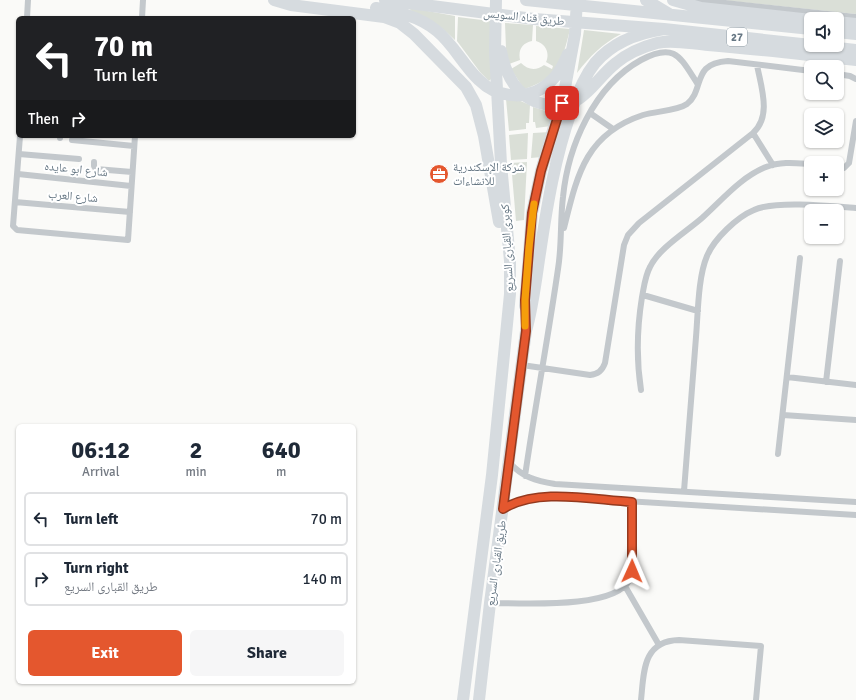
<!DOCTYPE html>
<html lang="en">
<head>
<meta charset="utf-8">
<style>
  :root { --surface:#fff; --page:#f6f6f7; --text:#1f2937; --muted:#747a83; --line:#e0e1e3; --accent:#e4572e }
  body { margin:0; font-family:Signika,"Noto Naskh Arabic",sans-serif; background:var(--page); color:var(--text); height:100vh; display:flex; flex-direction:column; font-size:15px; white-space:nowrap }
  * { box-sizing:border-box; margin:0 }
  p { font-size:13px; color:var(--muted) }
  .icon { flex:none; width:22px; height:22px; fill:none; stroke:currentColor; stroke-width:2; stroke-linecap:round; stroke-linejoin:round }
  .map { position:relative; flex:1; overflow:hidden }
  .panel { position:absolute; left:16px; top:424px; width:340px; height:260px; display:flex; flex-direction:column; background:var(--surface); border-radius:6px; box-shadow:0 1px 3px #0004 }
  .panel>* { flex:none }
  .banner { position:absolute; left:16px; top:16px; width:340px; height:122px; border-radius:6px; box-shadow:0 1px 3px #0004; background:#202124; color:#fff; overflow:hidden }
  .buttons { position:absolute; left:804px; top:12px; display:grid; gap:8px }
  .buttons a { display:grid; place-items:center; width:40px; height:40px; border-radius:6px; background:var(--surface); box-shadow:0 1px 3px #0004; font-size:20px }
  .pin { position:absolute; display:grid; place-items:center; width:34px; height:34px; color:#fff; margin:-17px; border-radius:8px; box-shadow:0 2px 6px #0006 }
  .me { position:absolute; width:44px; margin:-22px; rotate:1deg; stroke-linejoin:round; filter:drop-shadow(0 0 3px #0008) }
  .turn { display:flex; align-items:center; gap:14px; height:84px; padding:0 12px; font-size:18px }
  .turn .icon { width:52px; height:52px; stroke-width:2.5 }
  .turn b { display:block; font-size:28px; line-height:34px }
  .then { display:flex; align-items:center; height:38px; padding:0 12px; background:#0003; gap:8px; font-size:15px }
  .eta { display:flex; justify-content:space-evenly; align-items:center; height:68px; text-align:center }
  .eta b { font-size:24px; font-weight:800; line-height:28px }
  .cta { display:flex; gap:8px; margin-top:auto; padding:8px 12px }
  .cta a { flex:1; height:46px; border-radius:6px; background:var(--accent); color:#fff; font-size:16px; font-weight:800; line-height:46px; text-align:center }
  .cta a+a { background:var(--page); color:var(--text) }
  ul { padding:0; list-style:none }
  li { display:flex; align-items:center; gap:12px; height:54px; margin:0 8px 6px; padding:0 4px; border:2px solid var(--line); border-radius:6px }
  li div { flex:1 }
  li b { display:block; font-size:15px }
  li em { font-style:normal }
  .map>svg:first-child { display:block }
  .green { fill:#dadfd7 }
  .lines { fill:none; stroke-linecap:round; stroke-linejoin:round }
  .street { stroke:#c3c8cc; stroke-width:6 }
  .highway { stroke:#d6dbdf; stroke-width:12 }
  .route-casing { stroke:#94391e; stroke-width:10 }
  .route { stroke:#e4572e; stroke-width:7 }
  .slow { stroke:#f59e0b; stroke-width:7 }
  .labels { text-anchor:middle; stroke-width:4; stroke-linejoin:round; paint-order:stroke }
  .shield { fill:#fff; stroke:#939fa8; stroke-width:1 }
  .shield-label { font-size:11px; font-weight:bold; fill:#657683 }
  .street-label { font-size:12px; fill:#657683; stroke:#fff }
  .poi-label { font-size:12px; fill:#657683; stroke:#fff; text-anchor:start }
</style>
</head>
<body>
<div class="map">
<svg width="856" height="700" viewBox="0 0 856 700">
  <rect width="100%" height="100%" fill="#fafaf8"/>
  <path class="green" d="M721 0H856V14Z
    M411 8 455 16V40L443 29 410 10Z
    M458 17 490 21 493 77 489 81 480 72 457 41Z
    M505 23 533 25 532 41C522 43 518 50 520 60L509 64 506 49Z
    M536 26 570 29C563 60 556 80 524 89L511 69 521 63C528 70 536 71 544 65L552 69 553 66 546 62C550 53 546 44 536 41Z
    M584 30 621 34C602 44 590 56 577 73Z
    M506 99 518 100 530 105 529 123H526V129L509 131Z
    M533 107 546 111H556L551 126 536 128 535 122H533Z
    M550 132 542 157 531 158 533 133Z
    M528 133 527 159 511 160 509 135Z
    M527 162 524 220 516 221 511 163Z"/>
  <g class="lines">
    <path class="street" d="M697 0 856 17
      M27 18 28 0
      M142 18 143 0
      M837 74 850 76 856 79
      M590 113 613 129
      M753 133 773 165
      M20 136 13 226 17 230 128 240 135 136
      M60 138V136
      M72 140 134 146
      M19 154 79 159
      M94 162V166L96 169 132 172
      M837 167 844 168 849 163 856 121
      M18 174 131 186
      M15 202 130 212
      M564 228C577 176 585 134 643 115 656 111 677 111 687 104 705 90 691 63 728 61L811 71
      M643 295 698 311
      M522 365 590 375C598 374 602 371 605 363L624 245 628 235 639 223 753 133C772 116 761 87 757 65
      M787 377 856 385
      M826 382 840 261
      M641 390C636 358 637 328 642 297 644 287 645 276 650 267 659 248 686 232 702 218 722 200 741 177 766 167 781 161 796 163 811 164
      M783 415 856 420
      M778 454 800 258
      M509 462C522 477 536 481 555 484L856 502
      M525 476C535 407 548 338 558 269 562 245 560 221 563 197 568 146 594 86 641 60 675 42 680 57 697 83
      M684 491C688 439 692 388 696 337 698 313 698 277 707 256 714 239 737 217 754 210 775 200 832 206 856 208
      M503 509C521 498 539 498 560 497L856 515
      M625 586 659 645
      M490 603C520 603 616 610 630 579 636 566 632 519 632 502
      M641 700C644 673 642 641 679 640L761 646 756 700"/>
    <path class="highway" d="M274 0 291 5 384 17 400 23 414 34 466 87 476 105 484 136 499 222
      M385 0 534 19 664 29 811 45
      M526 0 811 29
      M646 0 669 14
      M673 0 701 8 811 20
      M376 8C398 12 419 16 437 31 454 45 463 65 479 80 499 100 532 101 552 80 560 73 564 63 568 54
      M837 22 856 24
      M837 32 856 34
      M812 45 856 50
      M501 51C506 78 520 102 550 105 585 108 593 81 616 63 628 53 642 47 657 43 673 39 692 44 708 45 757 49 807 55 856 60
      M525 306 532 213 541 171 564 93 575 34 577 0
      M463 700 492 475 510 294V261L501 164 495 52 496 0
      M479 700 490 603 526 331C533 306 536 279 540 253 547 206 555 157 571 112 578 94 583 78 595 63 613 42 637 33 664 29"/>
  </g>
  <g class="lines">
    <g class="route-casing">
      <path id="route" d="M562 103 541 171 532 213 525 300 526 331 503 509C538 487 593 500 632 502V571"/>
    </g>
    <use href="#route" class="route"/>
    <path class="slow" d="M525 326V300L529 247 534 204"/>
  </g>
  <defs>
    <g id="office-disc" transform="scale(1)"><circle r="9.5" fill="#e4572e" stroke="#fff"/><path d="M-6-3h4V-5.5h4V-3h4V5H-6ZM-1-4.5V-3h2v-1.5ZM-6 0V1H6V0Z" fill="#fff"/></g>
  </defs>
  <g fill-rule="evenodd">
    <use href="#office-disc" x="439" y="174"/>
  </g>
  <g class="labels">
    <rect class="shield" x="727" y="28" width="20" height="18" rx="3"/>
    <g class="shield-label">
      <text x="737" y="41">27</text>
    </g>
    <g class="street-label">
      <text transform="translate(524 17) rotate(6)" y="4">طريق قناه السويس</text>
      <text transform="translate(76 169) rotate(6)" y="4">شارع ابو عايده</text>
      <text transform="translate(73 196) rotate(5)" y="4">شارع العرب</text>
      <text transform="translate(507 248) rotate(-93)" y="4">كوبرى القبارى السريع</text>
      <text transform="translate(496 563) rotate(-82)" y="4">طريق القبارى السريع</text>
    </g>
    <g class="poi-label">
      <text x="453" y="171">شركة الإسكندرية<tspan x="453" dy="14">للانشاءات</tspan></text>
    </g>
  </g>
</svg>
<div class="buttons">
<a><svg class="icon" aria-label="sound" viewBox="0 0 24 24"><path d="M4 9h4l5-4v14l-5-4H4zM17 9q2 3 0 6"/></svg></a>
<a><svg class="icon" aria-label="search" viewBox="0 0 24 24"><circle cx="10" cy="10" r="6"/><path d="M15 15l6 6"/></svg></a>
<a><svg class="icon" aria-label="layers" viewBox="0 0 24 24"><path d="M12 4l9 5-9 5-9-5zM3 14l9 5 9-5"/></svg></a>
<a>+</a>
<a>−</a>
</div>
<div class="pin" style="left:562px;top:103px;background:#d93025"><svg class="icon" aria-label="arrive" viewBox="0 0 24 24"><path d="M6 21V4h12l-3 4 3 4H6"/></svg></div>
<svg class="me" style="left:632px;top:571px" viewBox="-20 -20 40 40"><path d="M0-17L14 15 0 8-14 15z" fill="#e4572e" stroke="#fff" stroke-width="4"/></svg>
<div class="banner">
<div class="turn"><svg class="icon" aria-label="left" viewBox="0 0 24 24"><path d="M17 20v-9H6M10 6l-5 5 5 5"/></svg><div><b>70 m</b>Turn left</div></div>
<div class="then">Then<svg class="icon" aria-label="right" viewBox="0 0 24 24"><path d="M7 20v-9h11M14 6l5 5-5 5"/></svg></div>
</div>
<section class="panel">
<div class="eta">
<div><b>06:12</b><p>Arrival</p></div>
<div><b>2</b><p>min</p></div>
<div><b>640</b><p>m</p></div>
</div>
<ul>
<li><svg class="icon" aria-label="left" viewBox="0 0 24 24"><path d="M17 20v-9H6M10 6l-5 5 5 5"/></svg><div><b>Turn left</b></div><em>70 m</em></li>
<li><svg class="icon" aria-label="right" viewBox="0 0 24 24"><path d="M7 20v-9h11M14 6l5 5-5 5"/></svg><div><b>Turn right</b><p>طريق القبارى السريع</p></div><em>140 m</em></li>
</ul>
<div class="cta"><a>Exit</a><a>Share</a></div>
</section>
</div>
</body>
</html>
